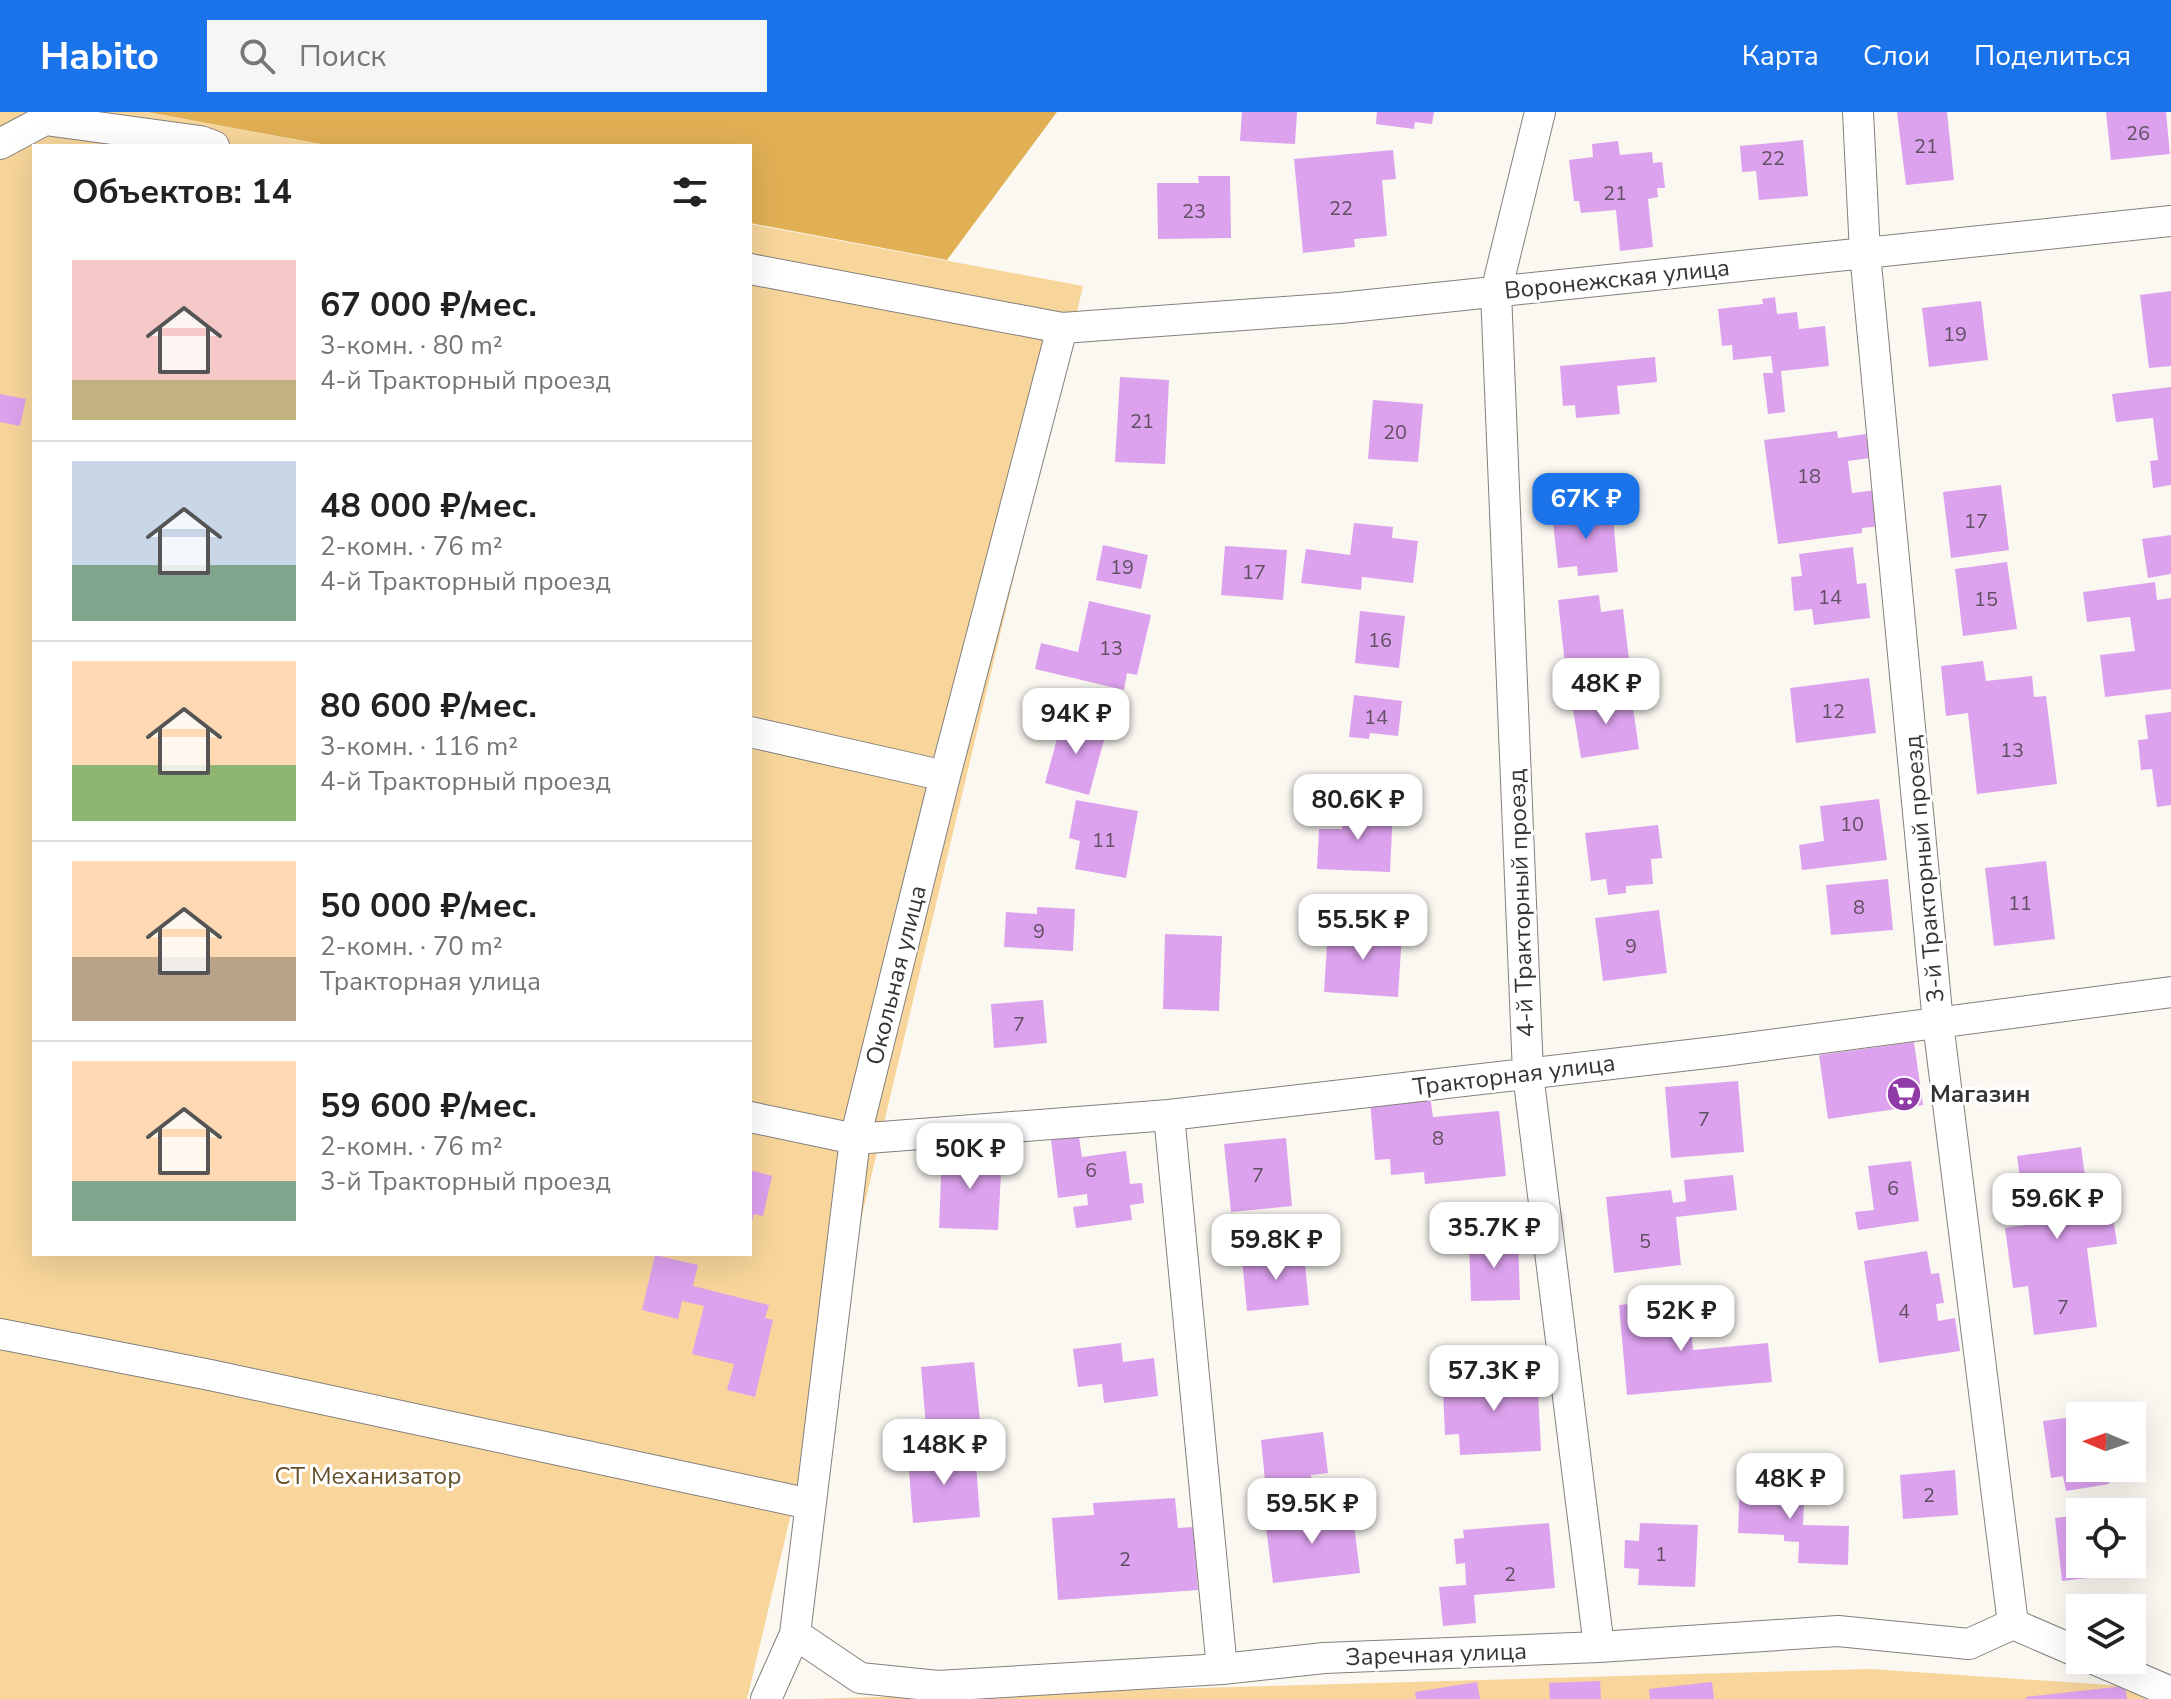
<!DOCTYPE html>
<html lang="ru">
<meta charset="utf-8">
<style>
body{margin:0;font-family:"Nunito Sans",sans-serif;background:#f6f6f6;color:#222;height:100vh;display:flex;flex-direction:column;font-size:30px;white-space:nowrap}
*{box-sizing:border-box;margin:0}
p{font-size:26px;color:#767676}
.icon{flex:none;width:44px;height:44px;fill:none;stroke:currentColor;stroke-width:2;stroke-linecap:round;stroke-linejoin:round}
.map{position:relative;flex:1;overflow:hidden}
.details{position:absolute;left:32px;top:32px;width:720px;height:1112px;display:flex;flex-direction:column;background:#fff;border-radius:0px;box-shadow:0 8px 32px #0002}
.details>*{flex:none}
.needle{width:52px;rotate:272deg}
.tools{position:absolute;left:2066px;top:1290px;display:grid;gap:16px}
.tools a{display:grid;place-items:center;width:80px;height:80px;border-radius:0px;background:#fff;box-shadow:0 8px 32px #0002;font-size:40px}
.price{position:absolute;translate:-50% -68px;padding:0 18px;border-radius:16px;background:#fff;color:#222;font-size:26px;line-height:52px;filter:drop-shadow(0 2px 4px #0008)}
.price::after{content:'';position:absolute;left:50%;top:48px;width:24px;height:18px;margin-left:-12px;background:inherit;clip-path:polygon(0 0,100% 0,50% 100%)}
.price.selected{background:#1a73e8;color:#fff}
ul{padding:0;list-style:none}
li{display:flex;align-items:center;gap:24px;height:200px;padding:0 40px}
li+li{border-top:2px solid #e0e0e0}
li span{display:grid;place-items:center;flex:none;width:224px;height:160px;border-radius:0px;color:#555}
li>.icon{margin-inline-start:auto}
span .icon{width:96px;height:96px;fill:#fffc;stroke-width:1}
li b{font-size:34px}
h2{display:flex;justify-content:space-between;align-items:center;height:96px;padding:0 40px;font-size:34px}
header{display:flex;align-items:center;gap:48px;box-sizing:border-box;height:112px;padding:0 40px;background:#1a73e8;color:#fff}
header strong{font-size:38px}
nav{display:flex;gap:44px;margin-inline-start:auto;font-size:28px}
.search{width:560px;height:72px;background:#f6f6f6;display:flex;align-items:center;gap:20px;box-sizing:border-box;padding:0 28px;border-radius:0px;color:#767676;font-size:30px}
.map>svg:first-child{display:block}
.green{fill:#f7d59b}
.forest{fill:#e1b054}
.building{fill:#dda2ee}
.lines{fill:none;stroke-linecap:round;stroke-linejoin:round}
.street-casing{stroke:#83807c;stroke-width:32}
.street{stroke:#fff;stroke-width:30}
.labels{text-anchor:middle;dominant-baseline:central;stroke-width:6;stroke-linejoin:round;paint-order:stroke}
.number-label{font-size:20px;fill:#605062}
.street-label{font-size:24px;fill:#363533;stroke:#fff}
.poi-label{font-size:24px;font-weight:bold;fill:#363533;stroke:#fff;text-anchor:start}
.park-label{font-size:24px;fill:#634e28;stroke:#fff}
</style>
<header>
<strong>Habito</strong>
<div class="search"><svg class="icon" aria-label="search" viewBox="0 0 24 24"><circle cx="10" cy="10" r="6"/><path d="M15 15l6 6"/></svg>Поиск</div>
<nav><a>Карта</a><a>Слои</a><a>Поделиться</a></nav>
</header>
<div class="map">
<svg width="2171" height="1587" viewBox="0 0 2171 1587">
<rect width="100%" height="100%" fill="#fbf8f2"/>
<!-- green -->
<path class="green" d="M0,0H146L329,34H34V1142H750V112L1083,174L747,1587H0Z
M1870,1557L2125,1574L2146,1587H807Z"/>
<!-- forest -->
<path class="forest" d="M147,0H1057L947,148L750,111V34H331Z"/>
<!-- building -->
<path class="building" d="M1242,0H1297L1295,32L1240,29Z
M1377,0H1434L1432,12L1415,10L1414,17L1376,12Z
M1897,0H1947L1954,68L1906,73Z
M2106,0H2166L2170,42L2111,48Z
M1803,28L1808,84L1759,88L1756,59L1742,60L1740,34Z
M1618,29L1620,43L1652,40L1653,51L1662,50L1665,76H1657L1658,85L1648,87L1653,135L1620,139L1616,98L1581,101L1579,89H1574L1569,48L1593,45L1592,32Z
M1393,38L1396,67L1382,68L1387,124L1354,127L1355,135L1303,141L1294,47Z
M1198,64H1230L1231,126L1158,127L1157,71H1199Z
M2171,179V254L2149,256L2140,183Z
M1775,185L1777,202L1797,200L1799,217L1825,214L1829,254L1781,259L1785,300L1768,302L1763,261H1773L1771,244L1733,248L1732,233L1722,234L1718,197L1763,192L1762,187Z
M1981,189L1988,248L1929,255L1922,196Z
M1655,245L1657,270L1617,274L1620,302L1576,306L1575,293L1563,294L1560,254Z
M1120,265L1169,268L1165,352L1115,350Z
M2171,275V373L2153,376L2150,349L2158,348L2153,306L2116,310L2112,282Z
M0,282L26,287L20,314L0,310Z
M1373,288L1423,292L1418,350L1368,347Z
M1837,319L1838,326L1866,322L1869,346L1848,349L1852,381L1877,378L1882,414L1862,416V421L1778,432L1764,328Z
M2001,373L2009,438L1951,446L1943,380Z
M1612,395L1618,460L1578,464L1577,454L1558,456L1552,401Z
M1354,411L1393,415L1392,426L1418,429L1413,471L1362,465L1361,478L1301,471L1306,437L1350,443Z
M2171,423V462L2148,466L2142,427Z
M1103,433L1148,443L1141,477L1096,468Z
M1225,434L1287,438L1283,488L1221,483Z
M1853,435L1857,472L1866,471L1870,506L1814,513L1812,497L1794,499L1791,465L1802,464L1799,442Z
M2007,450L2017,517L1963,524L1955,457Z
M2155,470L2157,488L2171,486V577L2105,585L2100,543L2135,539L2130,505L2087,510L2083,480Z
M1599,483L1601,500L1623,497L1631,564L1567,571L1558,488Z
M1089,489L1151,503L1137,563L1127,561L1124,578L1035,557L1041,531L1078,540Z
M1360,499L1405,504L1399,556L1355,551Z
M1983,549L1986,569L2032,564L2034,585L2046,584L2057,672L1977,682L1968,601L1946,604L1941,554Z
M1869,566L1876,621L1796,631L1790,576Z
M1631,582L1639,637L1581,646L1572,591Z
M1354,583L1402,589L1398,624L1370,621L1369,627L1349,625Z
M2171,600V693L2157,695L2152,657L2141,658L2138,628L2148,627L2145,603Z
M1063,605L1107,617L1089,683L1045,671Z
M1879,687L1887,748L1802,758L1799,733L1824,729L1820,694Z
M1076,688L1138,699L1126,766L1075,757L1080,729L1069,726Z
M1343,695L1393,697L1390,760L1317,757L1319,717H1342Z
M1658,713L1662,746L1651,747L1653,772L1626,774V781L1608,783L1606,767L1591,769L1585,721Z
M2046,749L2055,827L1994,834L1985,756Z
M1888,767L1893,818L1831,823L1826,773Z
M1037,795L1075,797L1073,839L1004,835L1006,800L1037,802Z
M1659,798L1667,861L1603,869L1595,806Z
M1328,816L1402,821L1398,885L1324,880Z
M1165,822L1222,824L1219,899L1163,897Z
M1043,888L1047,931L994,936L991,892Z
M1914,930L1923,993L1828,1007L1819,943Z
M1738,969L1744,1040L1671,1046L1665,975Z
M1430,983L1433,1005L1499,999L1506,1064L1425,1072L1424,1060L1391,1063L1390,1047L1375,1048L1370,989Z
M1079,1025L1082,1045L1126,1039L1130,1072L1142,1071L1144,1091L1130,1093L1132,1108L1076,1116L1073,1095L1088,1093L1087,1082L1058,1086L1051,1028Z
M1286,1026L1292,1094L1231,1100L1224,1032Z
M2081,1035L2091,1108L2113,1105L2117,1132L2087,1136L2097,1215L2034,1223L2028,1174L2013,1176L2005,1116L2026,1113L2017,1044Z
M942,1039L1002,1042L998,1118L939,1116Z
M1911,1049L1919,1109L1858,1118L1855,1100L1874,1098L1868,1054Z
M750,1058L772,1064L763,1104L754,1102L751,1113Z
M1733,1063L1737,1098L1676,1105L1681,1153L1614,1161L1606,1085L1671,1078L1673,1091L1686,1089L1684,1068Z
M1518,1127L1520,1188L1471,1189L1469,1128Z
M1927,1139L1931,1162L1939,1161L1944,1191L1936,1192L1938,1209L1955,1206L1960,1239L1879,1251L1864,1149Z
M1304,1141L1309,1193L1247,1199L1242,1147Z
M655,1143L698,1153L693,1174L769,1193L765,1206L773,1208L755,1285L727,1278L734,1252L692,1242L704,1194L682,1189L678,1207L642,1198Z
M1688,1186L1693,1238L1768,1231L1772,1270L1627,1283L1619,1193Z
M1121,1231L1123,1250L1154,1246L1158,1284L1104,1291L1102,1272L1078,1275L1073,1237Z
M974,1250L980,1309L926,1314L921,1255Z
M1537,1260L1541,1339L1460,1343L1459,1322L1445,1323L1443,1278L1456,1277L1455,1264Z
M2080,1304V1356H2107L2109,1372L2066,1379L2063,1364L2051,1366L2043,1309Z
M1323,1320L1328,1361L1311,1363L1312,1372L1280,1376L1279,1367L1265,1368L1261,1328Z
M975,1340L980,1405L913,1411L908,1345Z
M1955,1358L1958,1403L1903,1407L1900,1363Z
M1740,1368L1805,1370L1803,1413L1849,1414L1848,1453L1798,1451L1799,1430L1784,1429V1423L1738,1421Z
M1175,1386L1178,1416L1193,1415L1198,1478L1058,1488L1052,1406L1094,1403L1093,1391Z
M1352,1397L1360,1461L1273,1471L1265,1407Z
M2080,1403V1452H2121L2123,1462L2062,1469L2055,1406Z
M1549,1411L1555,1476L1474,1483L1476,1511L1443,1514L1439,1475L1466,1473L1465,1451L1456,1452L1454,1427L1464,1426L1463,1418Z
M1640,1411L1698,1413L1695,1475L1638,1473L1639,1457L1624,1456L1625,1428L1639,1429Z
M1600,1569L1601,1587H1550L1549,1571Z
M1477,1570L1480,1587H1416L1415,1580Z
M1712,1570L1714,1587H1650L1649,1577Z
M2125,1574L2127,1587H2026V1585Z"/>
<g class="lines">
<!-- street casing -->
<g class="street-casing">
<path id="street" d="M1540,0L1496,180L1528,962L1599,1535
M1858,0L1865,141L1938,911L2013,1512
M0,32L45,8L200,29L214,34
M750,157L1062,216L1340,196L2171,109
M750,620L945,664
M1169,1003L1222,1557
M750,1005L855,1027L1169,1003L1724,939L2171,880
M0,1222L210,1263L810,1392
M795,1522L860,1566L938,1574L1222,1557L1324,1546L1599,1535L1838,1519L1969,1532L2013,1512L2080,1541
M2096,1548L2171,1580
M766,1587L795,1522L855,1027L945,664L1062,216"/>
</g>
<!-- street -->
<use href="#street" class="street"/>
</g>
<!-- icons -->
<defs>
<g id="supermarket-disc" transform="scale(1.8)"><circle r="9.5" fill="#903aa8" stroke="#fff"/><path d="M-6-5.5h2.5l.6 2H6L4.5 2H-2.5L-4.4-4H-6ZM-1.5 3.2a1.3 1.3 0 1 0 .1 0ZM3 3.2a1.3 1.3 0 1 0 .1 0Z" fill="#fff"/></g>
</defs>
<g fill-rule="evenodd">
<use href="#supermarket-disc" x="1904" y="982"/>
</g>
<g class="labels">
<!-- number labels -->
<g class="number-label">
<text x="2138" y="21">26</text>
<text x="1926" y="34">21</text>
<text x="1773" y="46">22</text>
<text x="1615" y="81">21</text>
<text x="1341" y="96">22</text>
<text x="1194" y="99">23</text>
<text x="1955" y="222">19</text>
<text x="1142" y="309">21</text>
<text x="1395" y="320">20</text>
<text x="1809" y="364">18</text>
<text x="1976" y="409">17</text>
<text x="1122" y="455">19</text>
<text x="1254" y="460">17</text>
<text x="1830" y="485">14</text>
<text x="1986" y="487">15</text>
<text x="1380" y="528">16</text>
<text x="1111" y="536">13</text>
<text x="1833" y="599">12</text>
<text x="1376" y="605">14</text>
<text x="2012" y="638">13</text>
<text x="1852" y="712">10</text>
<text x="1104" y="728">11</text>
<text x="2020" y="791">11</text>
<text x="1859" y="795">8</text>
<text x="1039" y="819">9</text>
<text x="1631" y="834">9</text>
<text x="1019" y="912">7</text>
<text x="1704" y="1007">7</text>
<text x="1438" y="1026">8</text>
<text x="1091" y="1058">6</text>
<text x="1258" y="1063">7</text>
<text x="1893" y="1076">6</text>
<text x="1645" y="1129">5</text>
<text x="2063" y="1195">7</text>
<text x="1904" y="1199">4</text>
<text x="1929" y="1383">2</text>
<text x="1661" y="1442">1</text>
<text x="1125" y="1447">2</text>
<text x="1510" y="1462">2</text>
</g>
<!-- street labels -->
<g class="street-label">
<text transform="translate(1617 167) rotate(-6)">Воронежская улица</text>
<text transform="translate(1924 757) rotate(-95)">3-й Тракторный проезд</text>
<text transform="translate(1521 791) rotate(-92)">4-й Тракторный проезд</text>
<text transform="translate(896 863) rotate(-76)">Окольная улица</text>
<text transform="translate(1514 963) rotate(-7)">Тракторная улица</text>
<text transform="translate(1436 1542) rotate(-2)">Заречная улица</text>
</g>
<!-- poi labels -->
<g class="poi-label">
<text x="1930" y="982">Магазин</text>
</g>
<!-- park labels -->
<g class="park-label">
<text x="368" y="1364">СТ Механизатор</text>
</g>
</g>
</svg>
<div class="tools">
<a><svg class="needle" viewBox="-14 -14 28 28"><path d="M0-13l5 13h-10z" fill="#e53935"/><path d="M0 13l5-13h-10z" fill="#767676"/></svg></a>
<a><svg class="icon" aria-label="locate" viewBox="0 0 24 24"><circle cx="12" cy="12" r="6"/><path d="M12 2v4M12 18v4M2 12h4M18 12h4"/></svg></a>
<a><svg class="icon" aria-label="layers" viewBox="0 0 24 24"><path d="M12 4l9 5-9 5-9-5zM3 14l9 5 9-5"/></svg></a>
</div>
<b class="price selected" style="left:1586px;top:429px">67K ₽</b>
<b class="price" style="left:1606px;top:614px">48K ₽</b>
<b class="price" style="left:1076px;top:644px">94K ₽</b>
<b class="price" style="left:1358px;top:730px">80.6K ₽</b>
<b class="price" style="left:1363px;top:850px">55.5K ₽</b>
<b class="price" style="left:970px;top:1079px">50K ₽</b>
<b class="price" style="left:2057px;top:1129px">59.6K ₽</b>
<b class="price" style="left:1494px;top:1158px">35.7K ₽</b>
<b class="price" style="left:1276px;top:1170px">59.8K ₽</b>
<b class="price" style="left:1681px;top:1241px">52K ₽</b>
<b class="price" style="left:1494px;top:1301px">57.3K ₽</b>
<b class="price" style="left:944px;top:1375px">148K ₽</b>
<b class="price" style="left:1790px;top:1409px">48K ₽</b>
<b class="price" style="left:1312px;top:1434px">59.5K ₽</b>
<section class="details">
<h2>Объектов: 14<svg class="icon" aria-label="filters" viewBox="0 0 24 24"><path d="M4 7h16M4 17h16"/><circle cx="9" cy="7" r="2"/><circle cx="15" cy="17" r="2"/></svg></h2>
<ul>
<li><span style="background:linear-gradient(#f6c9c9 75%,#c2b280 0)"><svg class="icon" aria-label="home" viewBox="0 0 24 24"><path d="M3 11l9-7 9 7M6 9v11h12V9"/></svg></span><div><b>67 000 ₽/мес.</b><p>3-комн. · 80 m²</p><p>4-й Тракторный проезд</p></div></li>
<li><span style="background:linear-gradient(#c9d6e8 65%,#7fa58c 0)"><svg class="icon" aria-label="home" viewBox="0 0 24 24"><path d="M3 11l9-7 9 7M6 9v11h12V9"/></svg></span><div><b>48 000 ₽/мес.</b><p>2-комн. · 76 m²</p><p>4-й Тракторный проезд</p></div></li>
<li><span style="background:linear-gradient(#ffd9b3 65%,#8fb573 0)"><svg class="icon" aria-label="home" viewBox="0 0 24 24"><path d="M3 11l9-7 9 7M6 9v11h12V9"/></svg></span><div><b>80 600 ₽/мес.</b><p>3-комн. · 116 m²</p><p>4-й Тракторный проезд</p></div></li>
<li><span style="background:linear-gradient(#ffd9b3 60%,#b9a48a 0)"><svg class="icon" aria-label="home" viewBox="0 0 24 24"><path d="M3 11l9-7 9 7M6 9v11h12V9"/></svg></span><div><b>50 000 ₽/мес.</b><p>2-комн. · 70 m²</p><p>Тракторная улица</p></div></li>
<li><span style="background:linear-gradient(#ffd9b3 75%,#7fa58c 0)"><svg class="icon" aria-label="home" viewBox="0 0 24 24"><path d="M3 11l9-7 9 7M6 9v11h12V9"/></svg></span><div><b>59 600 ₽/мес.</b><p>2-комн. · 76 m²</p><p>3-й Тракторный проезд</p></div></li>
</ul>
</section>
</div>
